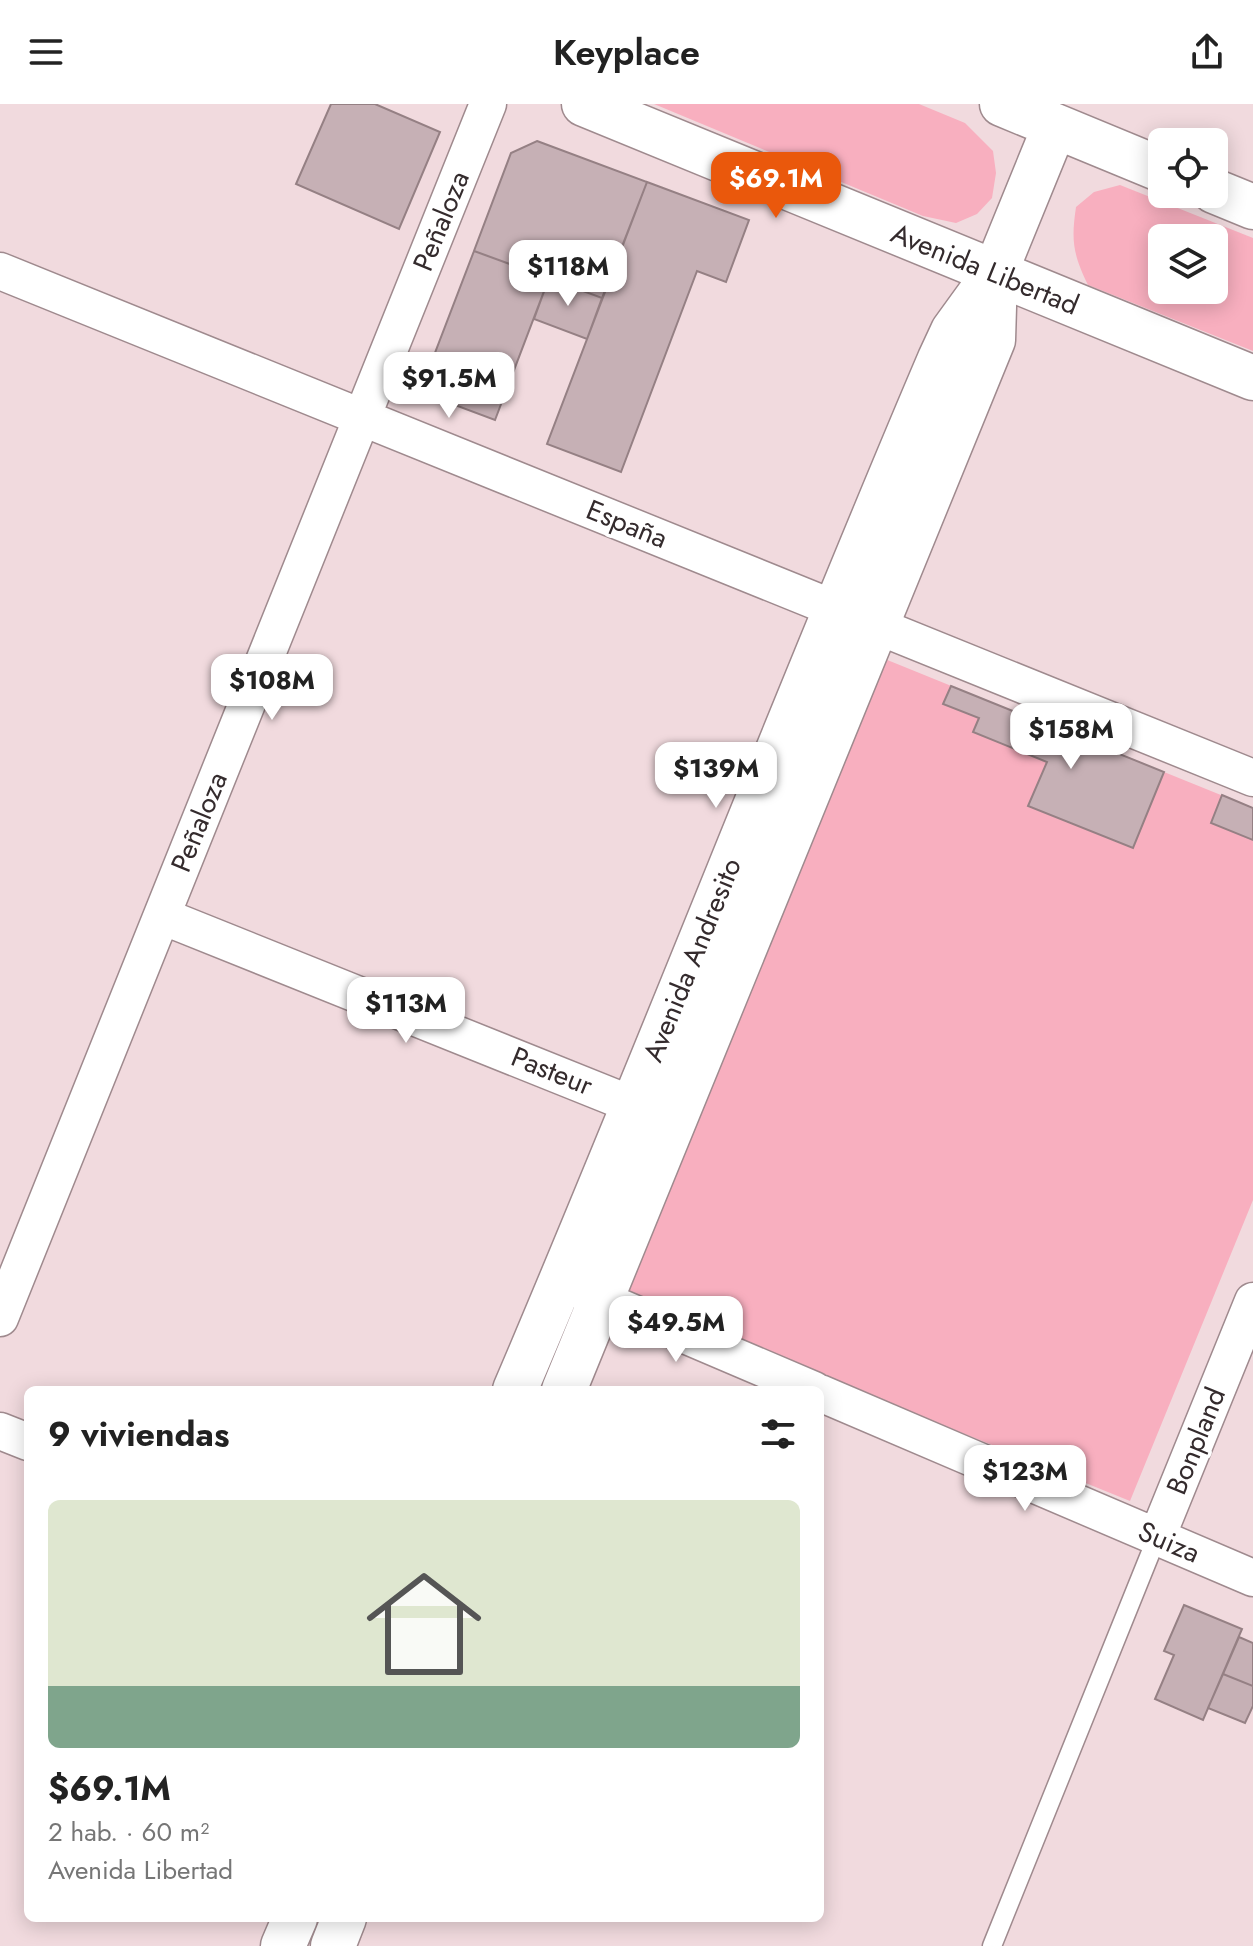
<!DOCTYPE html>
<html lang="es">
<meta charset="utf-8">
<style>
body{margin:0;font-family:Jost,sans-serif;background:#f2f2f2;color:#222;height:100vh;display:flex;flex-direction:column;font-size:30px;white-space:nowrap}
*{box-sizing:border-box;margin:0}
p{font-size:26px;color:#767676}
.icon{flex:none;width:44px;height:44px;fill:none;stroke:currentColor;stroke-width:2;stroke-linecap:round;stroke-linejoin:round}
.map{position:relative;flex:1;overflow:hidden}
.details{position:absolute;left:24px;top:1282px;width:800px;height:536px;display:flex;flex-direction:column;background:#fff;border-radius:12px;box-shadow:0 4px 20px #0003}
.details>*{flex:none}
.buttons{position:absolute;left:1148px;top:24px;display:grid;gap:16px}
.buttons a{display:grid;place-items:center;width:80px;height:80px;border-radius:12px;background:#fff;box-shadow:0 4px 20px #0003;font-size:40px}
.price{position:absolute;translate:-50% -68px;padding:0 18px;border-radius:16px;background:#fff;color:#222;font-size:26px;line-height:52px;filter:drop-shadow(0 2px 4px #0008)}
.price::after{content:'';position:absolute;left:50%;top:48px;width:24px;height:18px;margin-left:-12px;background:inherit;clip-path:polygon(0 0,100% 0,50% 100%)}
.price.current{background:#ea580c;color:#fff}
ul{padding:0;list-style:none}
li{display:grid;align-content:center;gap:16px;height:424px;padding:0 24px}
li+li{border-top:2px solid #e0e0e0}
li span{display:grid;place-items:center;height:248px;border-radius:12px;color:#555}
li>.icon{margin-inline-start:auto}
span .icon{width:144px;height:144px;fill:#fffc;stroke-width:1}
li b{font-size:34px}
h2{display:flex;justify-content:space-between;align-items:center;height:96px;padding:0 24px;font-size:34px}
header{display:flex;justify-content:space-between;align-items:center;height:104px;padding:0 24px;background:#fff;font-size:36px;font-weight:600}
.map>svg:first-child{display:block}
.green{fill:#f8afbf;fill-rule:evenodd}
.building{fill:#c6b0b5;stroke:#958084;stroke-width:2}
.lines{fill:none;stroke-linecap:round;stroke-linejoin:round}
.lane-casing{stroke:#9f8a8e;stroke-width:21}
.street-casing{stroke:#9f8a8e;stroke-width:39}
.secondary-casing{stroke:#9f8a8e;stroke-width:47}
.lane{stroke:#fff;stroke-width:18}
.street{stroke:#fff;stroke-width:36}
.secondary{stroke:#fff;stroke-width:44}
.labels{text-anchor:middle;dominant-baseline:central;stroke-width:7;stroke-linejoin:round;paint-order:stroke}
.street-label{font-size:28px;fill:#342b2d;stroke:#fff}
</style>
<header><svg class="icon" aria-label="menu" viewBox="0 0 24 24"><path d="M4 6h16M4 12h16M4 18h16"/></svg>Keyplace<svg class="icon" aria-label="share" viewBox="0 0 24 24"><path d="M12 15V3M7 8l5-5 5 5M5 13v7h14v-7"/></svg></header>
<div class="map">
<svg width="1253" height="1842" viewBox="0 0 1253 1842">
<rect width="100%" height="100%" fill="#f1dade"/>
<!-- green -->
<path class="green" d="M654,0H919L965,19L993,47L996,69L992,94L977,110L956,119L923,112Z
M1120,81L1253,134V247L1088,181C1073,150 1071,137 1076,103L1094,88ZM1214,134V186H1162V134Z
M875,551L1253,704V1096L1130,1397L615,1188Z"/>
<!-- building -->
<path class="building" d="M331,0H375L440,28L399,125L296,80Z
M537,37L647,78L602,194L474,147L511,49Z
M647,78L749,116L726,178L697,167L621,368L547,340Z
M474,147L549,174L495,316L420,288Z
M549,174L602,194L587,235L534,215Z
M951,582L1164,668L1133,744L1028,702L1047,658L973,628L979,614L943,600Z
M1222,691L1253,704V736L1211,719Z
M1184,1501L1242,1525L1203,1616L1155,1595L1174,1551L1164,1547Z
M1239,1533L1253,1539V1582L1223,1570Z
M1223,1570L1253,1582V1602L1245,1619L1208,1604Z"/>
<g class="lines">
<!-- lane casing -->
<g class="lane-casing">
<path id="lane" d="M992,1842L1157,1433"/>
</g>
<!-- street casing -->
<g class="street-casing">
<path id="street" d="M0,167L1253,674
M162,812L658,1011
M577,1185L814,1286
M0,1214L488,0
M820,1289L1253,1474
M0,1327L28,1338
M1157,1433L1253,1197"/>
</g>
<!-- secondary casing -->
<g class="secondary-casing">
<path id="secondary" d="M584,0L1253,274
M1002,0L1162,66
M1214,87L1253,103
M515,1286C661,944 794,597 940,255L953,227L995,169L1055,22
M564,1286L993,236L995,169
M283,1842L295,1814
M333,1842L344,1814"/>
</g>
<!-- lane -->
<use href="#lane" class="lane"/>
<!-- street -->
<use href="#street" class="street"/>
<!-- secondary -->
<use href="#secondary" class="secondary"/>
</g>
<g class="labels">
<!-- street labels -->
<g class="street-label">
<text transform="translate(441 117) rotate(-68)">Peñaloza</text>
<text transform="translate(985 165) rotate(22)">Avenida Libertad</text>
<text transform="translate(627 420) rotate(22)">España</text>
<text transform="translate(199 718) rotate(-68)">Peñaloza</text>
<text transform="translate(692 856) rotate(-68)">Avenida Andresito</text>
<text transform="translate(552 967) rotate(22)">Pasteur</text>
<text transform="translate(1196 1337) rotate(-68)">Bonpland</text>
<text transform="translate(1169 1438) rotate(23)">Suiza</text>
</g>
</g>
</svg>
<div class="buttons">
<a><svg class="icon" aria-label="locate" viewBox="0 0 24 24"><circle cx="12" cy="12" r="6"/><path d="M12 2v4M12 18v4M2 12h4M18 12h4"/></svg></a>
<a><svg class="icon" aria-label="layers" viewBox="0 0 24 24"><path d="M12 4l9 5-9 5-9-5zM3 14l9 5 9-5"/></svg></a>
</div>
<b class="price current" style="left:776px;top:116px">$69.1M</b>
<b class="price" style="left:568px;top:204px">$118M</b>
<b class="price" style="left:449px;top:316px">$91.5M</b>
<b class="price" style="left:272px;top:618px">$108M</b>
<b class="price" style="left:1071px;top:667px">$158M</b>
<b class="price" style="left:716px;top:706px">$139M</b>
<b class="price" style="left:406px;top:941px">$113M</b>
<b class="price" style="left:676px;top:1260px">$49.5M</b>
<b class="price" style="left:1025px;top:1409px">$123M</b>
<section class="details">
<h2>9 viviendas<svg class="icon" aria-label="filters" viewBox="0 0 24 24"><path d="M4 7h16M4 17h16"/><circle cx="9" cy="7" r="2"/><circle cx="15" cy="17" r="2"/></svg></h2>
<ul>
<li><span style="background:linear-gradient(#dfe7d0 75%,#7fa58c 0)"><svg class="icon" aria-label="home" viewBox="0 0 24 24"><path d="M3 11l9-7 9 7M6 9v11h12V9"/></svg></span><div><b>$69.1M</b><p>2 hab. · 60 m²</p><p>Avenida Libertad</p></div></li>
</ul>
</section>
</div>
